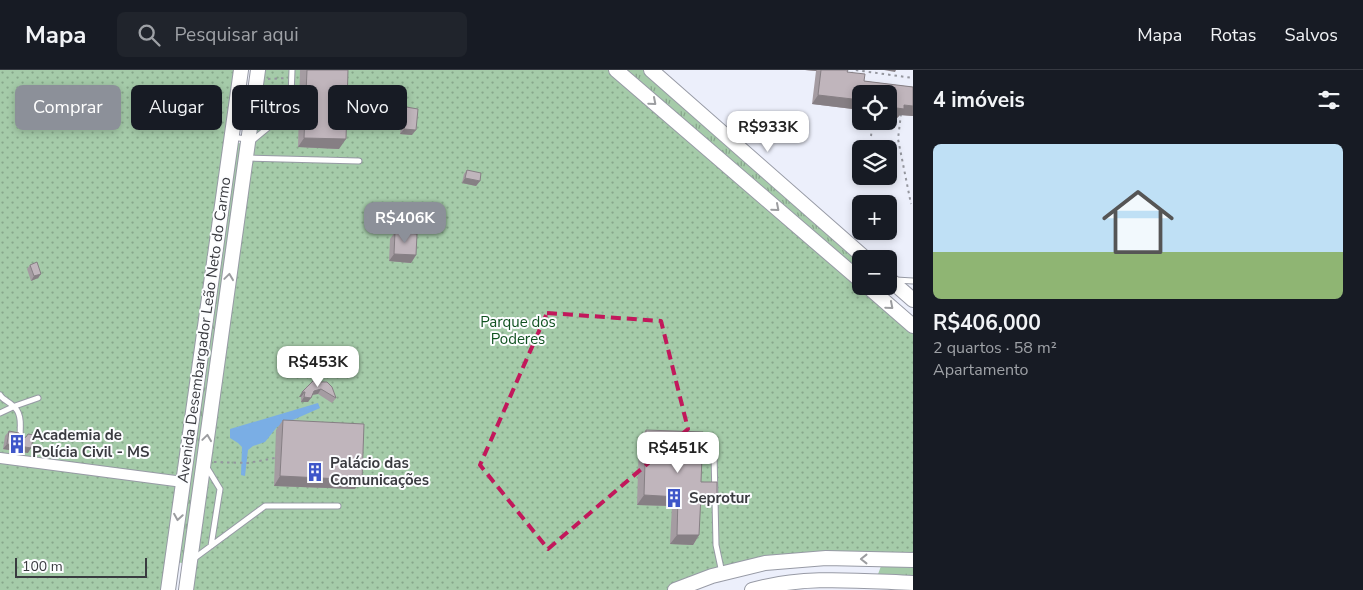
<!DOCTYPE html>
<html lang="pt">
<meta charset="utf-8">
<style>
body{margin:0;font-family:"Nunito Sans",sans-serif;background:#20242c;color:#f1f3f6;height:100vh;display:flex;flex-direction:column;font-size:19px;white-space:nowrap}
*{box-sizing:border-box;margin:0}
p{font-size:16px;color:#9ea1a6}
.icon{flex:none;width:28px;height:28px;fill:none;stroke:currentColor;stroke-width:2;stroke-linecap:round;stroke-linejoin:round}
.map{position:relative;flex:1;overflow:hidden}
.panel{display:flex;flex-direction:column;background:#171b24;width:450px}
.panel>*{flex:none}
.guide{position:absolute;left:15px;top:15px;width:475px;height:45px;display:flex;gap:10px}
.fabs{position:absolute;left:852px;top:15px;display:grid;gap:10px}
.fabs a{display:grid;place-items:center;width:45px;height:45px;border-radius:8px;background:#171b24;box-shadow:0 2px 8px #0003;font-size:25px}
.scale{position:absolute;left:15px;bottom:12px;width:132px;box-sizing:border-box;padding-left:5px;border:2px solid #3a3b40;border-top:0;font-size:14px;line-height:18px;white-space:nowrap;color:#3a3b40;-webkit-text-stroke:4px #fcfdff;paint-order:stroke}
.price{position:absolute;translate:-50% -42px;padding:0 11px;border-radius:10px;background:#fff;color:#222;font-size:16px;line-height:32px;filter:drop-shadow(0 1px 2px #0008)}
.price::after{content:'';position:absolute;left:50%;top:30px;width:15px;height:11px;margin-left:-8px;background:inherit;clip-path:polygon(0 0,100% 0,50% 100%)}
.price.active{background:#8c9099;color:#fff}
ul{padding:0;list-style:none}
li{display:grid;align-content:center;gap:10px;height:265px;padding:0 20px}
li span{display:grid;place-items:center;height:155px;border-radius:8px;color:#555}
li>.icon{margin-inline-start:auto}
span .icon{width:90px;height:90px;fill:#fffc;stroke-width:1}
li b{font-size:21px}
h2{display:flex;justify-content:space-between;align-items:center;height:60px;padding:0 20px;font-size:21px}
.tag{padding:0 18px;border-radius:8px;background:#171b24;box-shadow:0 2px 8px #0003;font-size:18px;line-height:45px}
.tag.active{background:#8c9099;color:#fff}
header{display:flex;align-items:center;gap:30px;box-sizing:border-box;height:70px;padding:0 25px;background:#171b24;border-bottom:1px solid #363941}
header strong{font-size:24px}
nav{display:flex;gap:28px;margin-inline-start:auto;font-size:18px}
.search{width:350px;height:45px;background:#20242c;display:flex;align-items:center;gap:12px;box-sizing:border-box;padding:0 18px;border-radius:8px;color:#9ea1a6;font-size:19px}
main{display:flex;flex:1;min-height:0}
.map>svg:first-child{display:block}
.grass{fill:url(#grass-tufts)}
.park{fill:url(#park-dots)}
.water{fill:#7aaee5}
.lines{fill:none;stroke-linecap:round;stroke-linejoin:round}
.lane-casing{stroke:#979aa5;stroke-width:7}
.street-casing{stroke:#979aa5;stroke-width:12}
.secondary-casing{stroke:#979aa5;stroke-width:16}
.path{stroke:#94969e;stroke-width:2;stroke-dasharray:2.5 4;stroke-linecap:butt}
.lane{stroke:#fff;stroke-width:5}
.street{stroke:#fff;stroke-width:10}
.secondary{stroke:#fff;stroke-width:14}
.wall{fill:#a59ca2}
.shaded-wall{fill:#867f84}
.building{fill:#c0b5bc;stroke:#867f84}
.oneway{stroke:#9c9da0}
.marked{fill:none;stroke:#c2185b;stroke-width:4;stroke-dasharray:10 6;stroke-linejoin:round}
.labels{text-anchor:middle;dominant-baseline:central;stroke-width:4;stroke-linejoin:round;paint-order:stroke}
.park-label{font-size:15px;fill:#115221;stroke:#fcfdff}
.street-label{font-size:15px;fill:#3a3b40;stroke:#fcfdff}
.poi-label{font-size:15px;font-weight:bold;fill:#3a3b40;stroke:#fcfdff;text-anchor:start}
</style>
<header>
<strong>Mapa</strong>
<div class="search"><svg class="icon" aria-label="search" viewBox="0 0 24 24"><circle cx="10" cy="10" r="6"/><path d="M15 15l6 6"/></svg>Pesquisar aqui</div>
<nav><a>Mapa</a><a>Rotas</a><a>Salvos</a></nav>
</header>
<main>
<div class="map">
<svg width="913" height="520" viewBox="0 0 913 520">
<defs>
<pattern id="grass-tufts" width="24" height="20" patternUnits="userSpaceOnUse" patternTransform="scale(1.25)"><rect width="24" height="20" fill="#a5cba9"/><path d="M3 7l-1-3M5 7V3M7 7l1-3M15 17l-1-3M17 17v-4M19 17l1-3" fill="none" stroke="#87a68b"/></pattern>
<pattern id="park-dots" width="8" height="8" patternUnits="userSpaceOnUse" patternTransform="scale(1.25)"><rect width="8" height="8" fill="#a5cba9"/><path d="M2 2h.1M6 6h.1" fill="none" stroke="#87a68b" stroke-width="1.8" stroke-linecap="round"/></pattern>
</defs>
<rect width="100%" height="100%" fill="#eceffb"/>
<!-- grass -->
<path class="grass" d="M624,0H647L861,190V206Z
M239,73L244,75L187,493H181L177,491L234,74Z
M881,496H913V508L877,507Z"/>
<!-- park -->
<path class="park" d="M0,0H241L168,520H0Z
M258,0H616L913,256V490L765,493L675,520H186Z"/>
<!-- water -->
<path class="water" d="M318,333L320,338L277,357L265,372L253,376L248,380L245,406L241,405L242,377L238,373L230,368V359Z"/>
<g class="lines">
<!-- lane casing -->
<g class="lane-casing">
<path id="lane" d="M232,67L253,70L287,42L291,26L292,0
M246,88L359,91
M896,210L913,211
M0,325C3,330 8,331 12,335C23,343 20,356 20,368
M0,343L15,336L38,328
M714,384L716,475L722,503
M206,396L220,419L211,476
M192,490L265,436H338"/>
</g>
<!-- street casing -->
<g class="street-casing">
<path id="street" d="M0,388L183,412"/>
</g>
<!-- secondary casing -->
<g class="secondary-casing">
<path id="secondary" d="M616,0L861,211
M651,0L866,189
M889,209L913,230
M867,216L913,256
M168,520L241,0
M186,520L258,0
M675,520L712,506L765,493L826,488L913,490
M752,520C804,505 860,511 913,513"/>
</g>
<!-- path -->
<path class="path" d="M851,4L855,0L913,8
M268,9L286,8
M901,44L898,69L911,134
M871,66L873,51
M214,392L248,393L275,388"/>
<!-- lane -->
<use href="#lane" class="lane"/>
<!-- street -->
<use href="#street" class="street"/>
<!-- secondary -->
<use href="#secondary" class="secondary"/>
</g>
<!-- wall -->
<path class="wall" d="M300,0H348L339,79L298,77Z
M805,0H848L847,2L864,11L913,17V46L900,45L897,48L889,24H861V40L812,34L816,1Z
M406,37L412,65L400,64L403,42Z
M467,100L480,111L476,116L462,113L464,104Z
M395,162L416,185L411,193L389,191L390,169Z
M30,195L41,204L38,208L31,211L27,199Z
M316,312L336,328L332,333L318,324L312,325L308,332H301V327H299Z
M283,350L355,419L274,416L276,360Z
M646,360L701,412L710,435H700L699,465L693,475L670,474L672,436L637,435L639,369Z
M9,361L20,366L28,383L3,379L5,366Z"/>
<!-- shaded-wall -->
<path class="shaded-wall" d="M805,0H817L816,1Z
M884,0H896L895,2Z
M818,25L861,30V40L812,34Z
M904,35L913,36V46L900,45L897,48L889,47V37Z
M404,59L416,60L412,65L400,64Z
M304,68L346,69L339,79L298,77Z
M465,108L480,111L476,116L462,113Z
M394,184L416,185L411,193L389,191Z
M41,204L38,208L31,211L34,206Z
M321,319L318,324L310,325L314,321Z
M302,322H305L301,327H299Z
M304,327L311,328L308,332H301Z
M7,374L31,378L28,383L3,379Z
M280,406L362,410L355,419L274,416Z
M644,425L678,427L672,436L637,435Z
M701,425L717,426L710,435L694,434Z
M677,465H699L693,475L670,474Z"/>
<!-- building -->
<path class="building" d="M307,0H348L346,69L304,68Z
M821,0H848L847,2L865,4L864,11L913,17V36L904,35V39L889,37V24H861V30L818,25Z
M406,37L418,39L416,60L404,59Z
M467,100L481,103L480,111L465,108Z
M395,162L417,164L416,185L394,184Z
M37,192L41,204L34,206L30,195Z
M319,305L316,312H327L332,317L336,328L321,319L314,321L311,328L304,327L305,322H302Z
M283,350L364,354L362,410L280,406Z
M646,360L703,362L701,412H717V426L701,425L699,465H677L678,427L644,425Z
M9,361L19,363L20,366L23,368L26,367L28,364L34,365L31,378L7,374Z"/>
<!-- one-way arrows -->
<defs><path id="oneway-chevron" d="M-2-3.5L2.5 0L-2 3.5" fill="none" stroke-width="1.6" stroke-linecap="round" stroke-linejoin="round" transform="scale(1.25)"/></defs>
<g class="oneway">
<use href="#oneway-chevron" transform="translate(653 32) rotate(41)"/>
<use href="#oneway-chevron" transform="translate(776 138) rotate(41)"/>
<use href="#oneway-chevron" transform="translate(229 207) rotate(-82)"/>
<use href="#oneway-chevron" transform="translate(890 236) rotate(41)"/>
<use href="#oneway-chevron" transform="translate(207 368) rotate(-82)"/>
<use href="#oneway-chevron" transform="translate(178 447) rotate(99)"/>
<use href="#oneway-chevron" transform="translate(864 489) rotate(-180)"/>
</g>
<!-- marked area -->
<path class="marked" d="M547,243L661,251L688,359L548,479L480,395Z"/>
<!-- icons -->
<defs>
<g id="building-bare" transform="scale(1.5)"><path d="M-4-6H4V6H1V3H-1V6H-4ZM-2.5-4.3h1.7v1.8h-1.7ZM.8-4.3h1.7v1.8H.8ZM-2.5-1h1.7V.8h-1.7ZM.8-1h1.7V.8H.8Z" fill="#3e56c9" stroke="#fcfdff" stroke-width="2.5" paint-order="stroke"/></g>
</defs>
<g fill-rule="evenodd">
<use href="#building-bare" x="17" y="374"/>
<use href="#building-bare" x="315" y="402"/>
<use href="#building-bare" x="674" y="428"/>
</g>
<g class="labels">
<!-- park labels -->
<g class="park-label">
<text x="518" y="252">Parque dos<tspan x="518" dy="17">Poderes</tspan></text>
</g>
<!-- street labels -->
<g class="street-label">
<text transform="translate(204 260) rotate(-82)">Avenida Desembargador Leão Neto do Carmo</text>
</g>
<!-- poi labels -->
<g class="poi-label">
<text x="32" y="365">Academia de<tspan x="32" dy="17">Polícia Civil - MS</tspan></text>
<text x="330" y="393">Palácio das<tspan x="330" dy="17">Comunicações</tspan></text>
<text x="689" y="428">Seprotur</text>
</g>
</g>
</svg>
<div class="fabs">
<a><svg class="icon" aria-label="locate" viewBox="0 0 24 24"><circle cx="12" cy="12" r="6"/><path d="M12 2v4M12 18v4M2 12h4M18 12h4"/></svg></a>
<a><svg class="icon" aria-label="layers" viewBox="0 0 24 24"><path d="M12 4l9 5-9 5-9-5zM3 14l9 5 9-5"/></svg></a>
<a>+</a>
<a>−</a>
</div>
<div class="scale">100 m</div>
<b class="price" style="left:768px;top:83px">R$933K</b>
<b class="price active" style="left:405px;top:174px">R$406K</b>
<b class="price" style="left:318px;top:318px">R$453K</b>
<b class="price" style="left:678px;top:404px">R$451K</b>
<div class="guide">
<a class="tag active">Comprar</a>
<a class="tag">Alugar</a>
<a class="tag">Filtros</a>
<a class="tag">Novo</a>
</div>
</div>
<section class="panel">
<h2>4 imóveis<svg class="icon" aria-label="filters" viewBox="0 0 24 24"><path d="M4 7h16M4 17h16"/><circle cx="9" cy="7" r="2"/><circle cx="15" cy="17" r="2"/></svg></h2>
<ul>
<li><span style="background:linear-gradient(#bfe0f5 70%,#8fb573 0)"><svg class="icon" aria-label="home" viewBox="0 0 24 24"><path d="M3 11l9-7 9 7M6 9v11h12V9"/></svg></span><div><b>R$406,000</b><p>2 quartos · 58 m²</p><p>Apartamento</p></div></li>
</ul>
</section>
</main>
